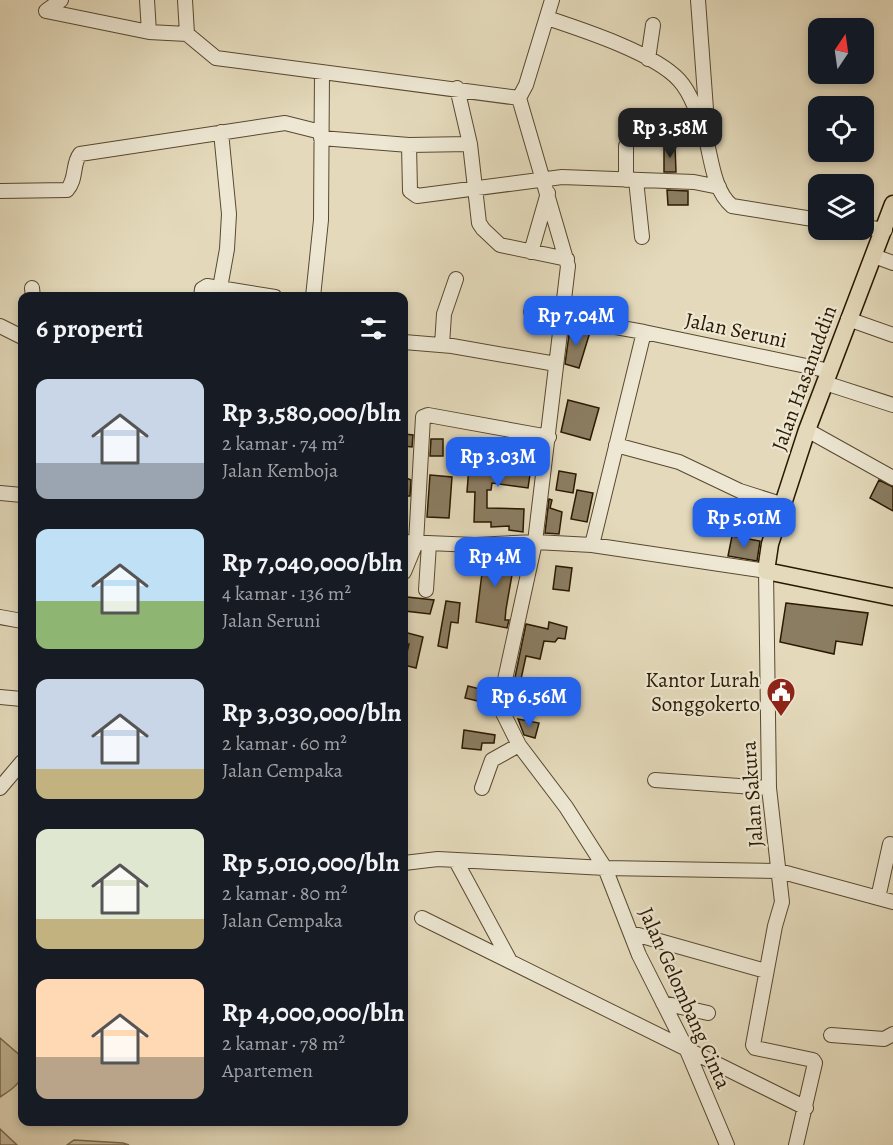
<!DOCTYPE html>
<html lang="id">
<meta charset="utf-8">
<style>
body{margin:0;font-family:Alegreya,serif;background:#242831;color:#f1f3f6;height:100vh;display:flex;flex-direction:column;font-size:22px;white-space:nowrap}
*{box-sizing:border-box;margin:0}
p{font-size:20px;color:#9ea1a6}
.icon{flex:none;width:33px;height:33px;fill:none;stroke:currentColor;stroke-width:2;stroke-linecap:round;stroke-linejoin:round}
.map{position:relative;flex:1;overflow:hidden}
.side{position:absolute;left:18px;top:292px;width:390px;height:834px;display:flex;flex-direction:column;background:#171b24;border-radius:12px;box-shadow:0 3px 9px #0003}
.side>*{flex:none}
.needle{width:39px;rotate:13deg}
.fabs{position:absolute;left:808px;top:18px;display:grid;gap:12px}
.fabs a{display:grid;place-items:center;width:66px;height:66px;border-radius:12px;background:#171b24;box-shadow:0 3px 9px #0003;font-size:30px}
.price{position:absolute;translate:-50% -51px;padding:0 14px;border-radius:12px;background:#2563eb;color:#fff;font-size:20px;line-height:39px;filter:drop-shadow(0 2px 3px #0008)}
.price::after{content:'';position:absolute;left:50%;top:36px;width:18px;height:14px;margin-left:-9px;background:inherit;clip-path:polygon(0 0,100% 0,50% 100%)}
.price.current{background:#222;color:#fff}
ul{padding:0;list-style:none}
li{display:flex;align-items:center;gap:18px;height:150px;padding:0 18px}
li span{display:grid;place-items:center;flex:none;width:168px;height:120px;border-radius:12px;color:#555}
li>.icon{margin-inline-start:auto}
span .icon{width:72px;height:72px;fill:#fffc;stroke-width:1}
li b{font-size:26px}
h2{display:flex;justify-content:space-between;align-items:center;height:72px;padding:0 18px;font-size:26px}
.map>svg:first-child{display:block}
.green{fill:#c4b99b;stroke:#77694e;stroke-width:1.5}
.building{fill:#8b7d62;stroke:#2a1901;stroke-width:1.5}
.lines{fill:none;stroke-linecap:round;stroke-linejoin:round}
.minor-casing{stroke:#584930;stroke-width:16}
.major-casing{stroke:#2a1901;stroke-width:19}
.minor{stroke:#ede7d3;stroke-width:14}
.major{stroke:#e4dabb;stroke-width:16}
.labels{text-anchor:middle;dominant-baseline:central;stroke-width:4.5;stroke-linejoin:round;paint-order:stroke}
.street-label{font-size:21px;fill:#2a1901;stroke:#ede7d3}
.poi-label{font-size:21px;fill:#2a1901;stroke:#ede7d3;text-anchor:end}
</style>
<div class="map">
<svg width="893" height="1145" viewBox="0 0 893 1145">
<rect width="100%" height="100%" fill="#e4dabb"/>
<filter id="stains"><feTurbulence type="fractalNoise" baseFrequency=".00333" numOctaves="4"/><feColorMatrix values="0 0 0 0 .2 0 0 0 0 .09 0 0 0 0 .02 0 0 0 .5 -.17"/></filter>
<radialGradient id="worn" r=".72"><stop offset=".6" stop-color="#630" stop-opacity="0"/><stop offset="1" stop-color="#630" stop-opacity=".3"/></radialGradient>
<!-- green -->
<path class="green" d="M0,1038L22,1057C22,1082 21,1084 0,1097Z
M0,1129L17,1145H0Z
M74,1140L123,1143L129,1145H67Z"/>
<!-- building -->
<path class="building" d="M664,146H675L676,172H664Z
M667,190L688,191V205H668Z
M570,328L590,332L579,368L565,364Z
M568,400L599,408L590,440L561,432Z
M404,434L413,435L412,447L404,446Z
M431,439H443V456H430Z
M475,453L532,461L528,488L492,483L491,490H487V508L524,509L523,532L509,530V526L491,527V522H474L475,492H467L469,466H473Z
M559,471L576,474L573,493L556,490Z
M430,475L452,477L449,518L427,517Z
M404,477L411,480L410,496H404Z
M879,480L893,487V511L870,498Z
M577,490L593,493L587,522L571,519Z
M549,499L552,500L550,508L562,512L559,534L545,533Z
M741,501L764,508L758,528L735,521Z
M732,536L760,541L757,561L728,556Z
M516,552L506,609L505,620H509L507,628L476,622L483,565L476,564L478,554Z
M556,566L572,568L569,591L553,589Z
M407,597L434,600L430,614L405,611Z
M446,601L460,603L458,623L451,622L447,648L438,646Z
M786,603L868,613L862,645L836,641L834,654L780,642Z
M549,622L567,627L565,639L558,638L555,642L544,641L540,659L526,656L518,693L512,692L526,624L548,629Z
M404,632L423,637L416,668L404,665L409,644L404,643Z
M468,686L480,689L478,701L465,698Z
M518,719L539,723L535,738L524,735Z
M464,730L495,735L494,743H482L481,750L462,748Z"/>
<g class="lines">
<!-- minor casing -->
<g class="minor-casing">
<path id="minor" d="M147,0L149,32
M185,0L187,34
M698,0L706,109L699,123
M46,11L149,32L187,34L216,58L519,98
M46,11L61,0
M547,18C583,30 654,53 679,80C693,95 701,124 707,143C712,164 715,192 732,206L819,220
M648,59L653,25
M457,88L470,144
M519,98L568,266L535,542L501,698L502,711L519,745L566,807L605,868L639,955L686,1048L727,1145
M519,98L526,85L552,0
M321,138L409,145
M626,180V146
M636,180L642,237
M0,191L67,190C77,179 72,164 80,154L285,123L321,132
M864,227L885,230
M531,252L548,193
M874,256L893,263
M567,259L500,245L483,229L479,223L470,144L409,145L410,191L417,196L562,177L694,182L719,187
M32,288L33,297
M220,288L227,249L229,214L221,132
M201,297L202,289L207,286L275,297
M313,297L321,220L322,72
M531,312L644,332L830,371
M848,319L893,335
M0,326L22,337
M404,342L452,346L556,364
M442,345L444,314L456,279
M825,383L893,405
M807,430L893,478
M616,445L679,462L740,491L784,505
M0,493L22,495
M404,542L475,545L535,542L592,545L766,571L769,788L782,902L775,926L753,1045L755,1048L813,1060L815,1063L796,1145
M592,545L644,332
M404,572L416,543L423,417L428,415L549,437
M426,590L429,544
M0,617L22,621
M0,697L22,699
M655,780L769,788
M0,788L22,762
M482,788L492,760L519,745
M456,861L510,961
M404,863L438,859L605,868L779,871L893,902
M878,898L890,844
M422,918L806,1108
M631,933L766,971
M663,1003L708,1013
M831,1035L884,1039L893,1034"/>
</g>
<!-- major casing -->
<g class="major-casing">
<path id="major" d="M893,204L807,430L770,544L766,571L893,597"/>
</g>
<!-- minor -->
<use href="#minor" class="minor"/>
<!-- major -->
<use href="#major" class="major"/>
</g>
<!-- icons -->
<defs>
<g id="civic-pin" transform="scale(1.5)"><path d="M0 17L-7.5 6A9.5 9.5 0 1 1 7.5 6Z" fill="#8f2418" stroke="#ede7d3"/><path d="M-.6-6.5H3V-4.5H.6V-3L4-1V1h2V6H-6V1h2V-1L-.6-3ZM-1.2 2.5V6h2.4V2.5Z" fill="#fff"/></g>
</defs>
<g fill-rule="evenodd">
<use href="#civic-pin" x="781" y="692"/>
</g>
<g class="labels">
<!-- street labels -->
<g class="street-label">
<text transform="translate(736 330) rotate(12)">Jalan Seruni</text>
<text transform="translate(804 378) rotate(-70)">Jalan Hasanuddin</text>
<text transform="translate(752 794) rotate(-94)">Jalan Sakura</text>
<text transform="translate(685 998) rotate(66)">Jalan Gelombang Cinta</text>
</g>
<!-- poi labels -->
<g class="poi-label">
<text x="760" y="680">Kantor Lurah<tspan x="760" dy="24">Songgokerto</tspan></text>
</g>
</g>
<rect width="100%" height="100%" filter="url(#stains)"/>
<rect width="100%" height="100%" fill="url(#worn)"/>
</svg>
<div class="fabs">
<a><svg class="needle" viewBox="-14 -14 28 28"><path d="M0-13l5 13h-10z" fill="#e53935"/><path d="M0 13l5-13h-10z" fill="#9ea1a6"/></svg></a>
<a><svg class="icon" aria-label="locate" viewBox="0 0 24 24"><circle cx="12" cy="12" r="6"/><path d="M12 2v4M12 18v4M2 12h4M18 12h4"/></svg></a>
<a><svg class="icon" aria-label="layers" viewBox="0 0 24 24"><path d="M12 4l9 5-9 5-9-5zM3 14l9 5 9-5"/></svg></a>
</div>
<b class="price current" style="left:670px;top:159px">Rp 3.58M</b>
<b class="price" style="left:576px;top:347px">Rp 7.04M</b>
<b class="price" style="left:498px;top:488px">Rp 3.03M</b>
<b class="price" style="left:744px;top:549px">Rp 5.01M</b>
<b class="price" style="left:495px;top:588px">Rp 4M</b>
<b class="price" style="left:529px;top:728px">Rp 6.56M</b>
<section class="side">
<h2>6 properti<svg class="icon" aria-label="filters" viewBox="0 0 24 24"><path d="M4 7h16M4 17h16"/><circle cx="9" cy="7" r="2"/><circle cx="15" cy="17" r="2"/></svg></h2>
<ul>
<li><span style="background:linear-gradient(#c9d6e8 70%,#9aa5b1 0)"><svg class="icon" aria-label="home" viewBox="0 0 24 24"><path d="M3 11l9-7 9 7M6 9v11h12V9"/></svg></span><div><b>Rp 3,580,000/bln</b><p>2 kamar · 74 m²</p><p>Jalan Kemboja</p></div></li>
<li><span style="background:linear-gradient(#bfe0f5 60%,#8fb573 0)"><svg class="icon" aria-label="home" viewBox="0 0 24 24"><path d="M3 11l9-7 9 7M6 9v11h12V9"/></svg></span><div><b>Rp 7,040,000/bln</b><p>4 kamar · 136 m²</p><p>Jalan Seruni</p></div></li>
<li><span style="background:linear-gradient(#c9d6e8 75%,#c2b280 0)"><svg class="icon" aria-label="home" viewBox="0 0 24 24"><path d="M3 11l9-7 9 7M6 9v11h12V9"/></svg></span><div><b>Rp 3,030,000/bln</b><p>2 kamar · 60 m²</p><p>Jalan Cempaka</p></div></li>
<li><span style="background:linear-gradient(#dfe7d0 75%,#c2b280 0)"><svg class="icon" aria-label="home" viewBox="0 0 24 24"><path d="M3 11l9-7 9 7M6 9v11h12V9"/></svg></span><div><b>Rp 5,010,000/bln</b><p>2 kamar · 80 m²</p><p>Jalan Cempaka</p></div></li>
<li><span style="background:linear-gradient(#ffd9b3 65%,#b9a48a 0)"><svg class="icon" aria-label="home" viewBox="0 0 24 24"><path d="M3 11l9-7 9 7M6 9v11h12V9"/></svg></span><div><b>Rp 4,000,000/bln</b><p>2 kamar · 78 m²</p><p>Apartemen</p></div></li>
</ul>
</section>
</div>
